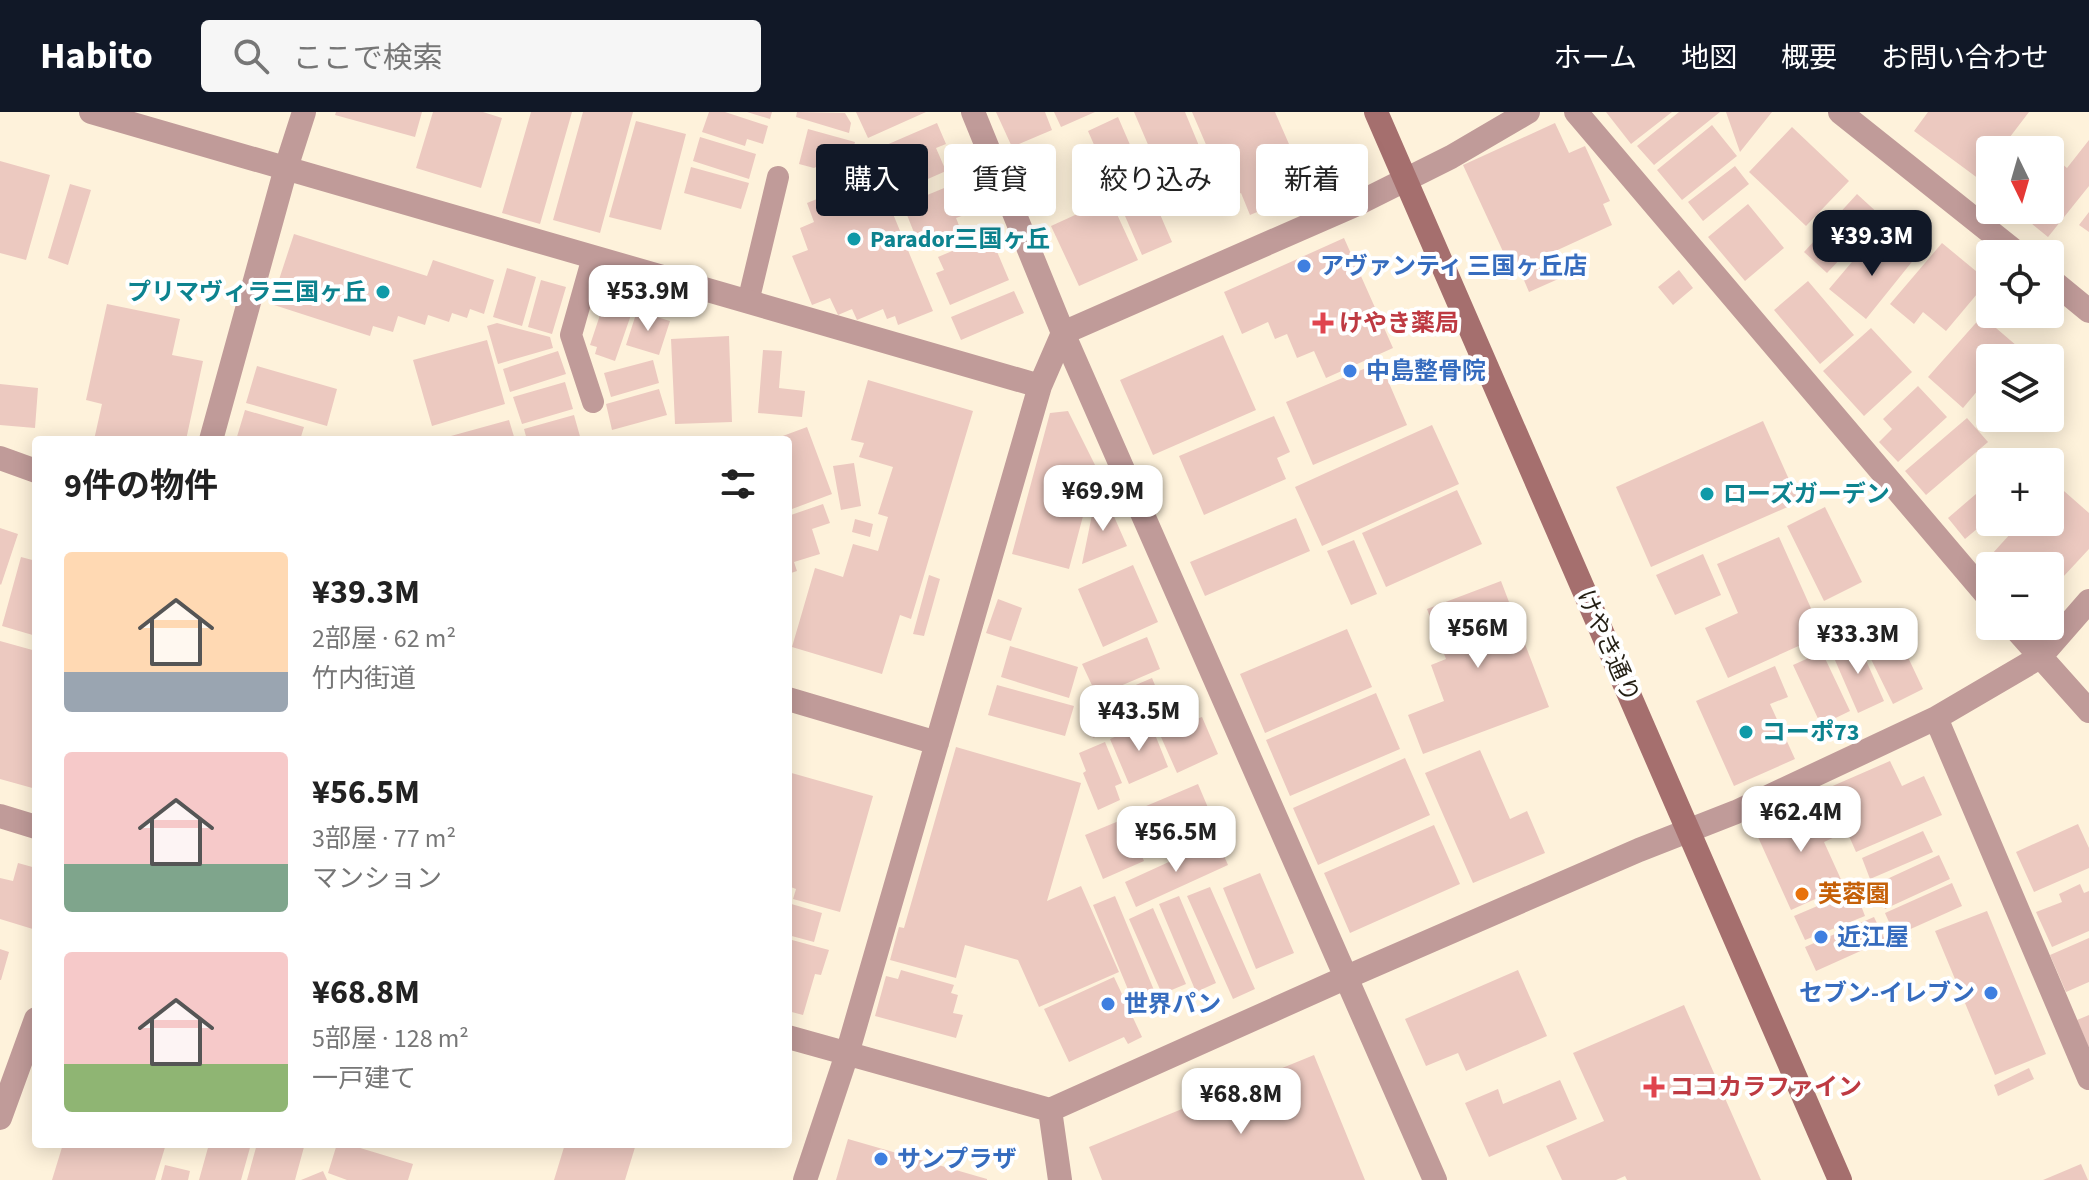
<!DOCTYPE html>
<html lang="ja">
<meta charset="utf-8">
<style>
body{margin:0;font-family:"Source Sans 3","Noto Sans JP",sans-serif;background:#f6f6f6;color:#222;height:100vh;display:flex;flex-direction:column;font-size:30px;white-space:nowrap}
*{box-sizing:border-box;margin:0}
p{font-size:26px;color:#767676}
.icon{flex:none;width:44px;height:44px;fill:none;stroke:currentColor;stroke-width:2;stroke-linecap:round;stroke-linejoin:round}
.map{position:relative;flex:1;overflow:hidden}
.side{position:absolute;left:32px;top:324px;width:760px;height:712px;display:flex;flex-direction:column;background:#fff;border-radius:8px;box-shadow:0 4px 20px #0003}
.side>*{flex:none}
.guide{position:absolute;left:816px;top:32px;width:760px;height:72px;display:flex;gap:16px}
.needle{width:52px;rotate:175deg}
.fabs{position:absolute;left:1976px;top:24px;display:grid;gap:16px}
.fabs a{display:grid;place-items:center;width:88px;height:88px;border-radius:8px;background:#fff;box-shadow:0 4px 20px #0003;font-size:40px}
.price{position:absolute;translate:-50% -68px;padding:0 18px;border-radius:16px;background:#fff;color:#222;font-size:26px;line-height:52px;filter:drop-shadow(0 2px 4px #0008)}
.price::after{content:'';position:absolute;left:50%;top:48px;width:24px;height:18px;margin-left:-12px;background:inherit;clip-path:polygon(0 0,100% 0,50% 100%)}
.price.current{background:#111827;color:#fff}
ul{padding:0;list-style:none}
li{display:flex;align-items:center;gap:24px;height:200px;padding:0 32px}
li span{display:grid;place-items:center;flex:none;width:224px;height:160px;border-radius:8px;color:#555}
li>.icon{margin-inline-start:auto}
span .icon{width:96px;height:96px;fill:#fffc;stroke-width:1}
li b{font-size:34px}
h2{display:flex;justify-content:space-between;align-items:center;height:96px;padding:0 32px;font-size:34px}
.pill{padding:0 28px;border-radius:8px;background:#fff;box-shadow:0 4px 20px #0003;font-size:28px;line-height:72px}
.pill.current{background:#111827;color:#fff}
header{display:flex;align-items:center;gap:48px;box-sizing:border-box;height:112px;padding:0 40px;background:#111827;color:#fff}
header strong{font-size:38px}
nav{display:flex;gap:44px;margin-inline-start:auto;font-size:28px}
.search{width:560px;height:72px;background:#f6f6f6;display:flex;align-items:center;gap:20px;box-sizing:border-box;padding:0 28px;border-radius:8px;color:#767676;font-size:30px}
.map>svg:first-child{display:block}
.building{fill:#ecc9c0}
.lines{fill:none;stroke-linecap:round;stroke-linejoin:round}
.lane{stroke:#c09b99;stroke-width:22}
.street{stroke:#c09b99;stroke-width:24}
.secondary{stroke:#a56f6e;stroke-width:24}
.culture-dot{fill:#0f9aa8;stroke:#fff;stroke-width:3}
.shop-dot{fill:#3f7fe0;stroke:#fff;stroke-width:3}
.health-dot{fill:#e0444e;stroke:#fff;stroke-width:3}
.food-dot{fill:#e8710a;stroke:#fff;stroke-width:3}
.labels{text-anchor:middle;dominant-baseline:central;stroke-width:8;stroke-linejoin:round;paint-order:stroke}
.culture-label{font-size:24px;font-weight:bold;fill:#0d838f;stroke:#fff;text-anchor:start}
.shop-label{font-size:24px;font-weight:bold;fill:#366cbe;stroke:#fff;text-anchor:start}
.health-label{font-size:24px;font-weight:bold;fill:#be3a42;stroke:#fff;text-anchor:start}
.street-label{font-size:24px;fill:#231e13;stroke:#fff}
.food-label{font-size:24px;font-weight:bold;fill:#c56008;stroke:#fff;text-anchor:start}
</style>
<header>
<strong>Habito</strong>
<div class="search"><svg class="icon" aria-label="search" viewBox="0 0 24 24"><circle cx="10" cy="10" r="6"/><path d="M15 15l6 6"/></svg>ここで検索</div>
<nav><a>ホーム</a><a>地図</a><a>概要</a><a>お問い合わせ</a></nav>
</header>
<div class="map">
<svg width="2089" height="1068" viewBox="0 0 2089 1068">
<rect width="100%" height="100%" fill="#fef2db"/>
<!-- building -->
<path class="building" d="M336,0H422L415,25L335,3Z
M433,0H483L502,6L481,76L416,56Z
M531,0H572L540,112L502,101Z
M583,0H633L600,121L553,108Z
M709,0H725L768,14L763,32L747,27L745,34L702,20Z
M747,0H772L770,7Z
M797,0L845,1L851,11L849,21L796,5Z
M856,0H926L868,26Z
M996,0H1045L1052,18L1012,35Z
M1054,0H1095L1061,15Z
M1134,0H1185L1219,82L1177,100Z
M1192,0H1275L1309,78L1250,103L1241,81L1229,86Z
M1606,0H1672L1631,32Z
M1679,0H1720L1654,53L1637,34Z
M1726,0H1772L1740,40Z
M1928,0H2029L2000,38H1990V52L1979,67L1914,19Z
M1118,5L1172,130L1142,143L1088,19Z
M636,9L686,22L661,118L609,105Z
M937,11L946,32L936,36L946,59L896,81L877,37Z
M1555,11L1569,41L1585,34L1610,89L1603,92L1612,113L1512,159L1463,53Z
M1712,13L1737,44L1682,88L1657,58Z
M1792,15L1849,69L1806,114L1749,60Z
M808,17L855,30L853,37L814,56L799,52Z
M700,25L756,42L749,67L693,49Z
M2089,28V74L2048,125L2015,98H2050V42L2067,56Z
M0,49L50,63L26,148L0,141Z
M1735,54L1749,72L1703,109L1688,90Z
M691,55L749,71L741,97L684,81Z
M877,63L933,199L898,213L895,204L887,207L883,197L857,208L852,197L838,203L830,186L812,193L792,144L808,138L800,116L814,110L807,91Z
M966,67L978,98L956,106L962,121L921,138L903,93Z
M70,72L91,78L68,153L48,146Z
M1857,82L1881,104L1827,161L1804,140Z
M1110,87L1138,148L1079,174L1051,114Z
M1748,92L1784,136L1745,169L1708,125Z
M2089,100V120L2079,113Z
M294,122L427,164L433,148L494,168L484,202L470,197L467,206L452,201L449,210L428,203L425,213L398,204L393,220L373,214L370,224L271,192Z
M990,123L1009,168L950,193L936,161L944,158L938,145Z
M1890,125L1915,146L1866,207L1829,177L1857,144L1868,152Z
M1344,126L1393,236L1326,266L1314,239L1297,246L1287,222L1275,227L1268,210L1242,222L1224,180Z
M1942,131L1988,169L1946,219L1923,200L1914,212L1890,192Z
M1566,141L1574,160L1529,180L1521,161Z
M507,156L536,165L522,214L493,205Z
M1679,158L1693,176L1673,193L1658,175Z
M541,168L566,175L552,222L528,215Z
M1808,169L1854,223L1820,252L1774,198Z
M1014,179L1024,201L961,228L951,205Z
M604,191L632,200L615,249L595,242L597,235L590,233Z
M107,192L180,207L172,243L203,249L186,328H94L102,292L86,288Z
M637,199L670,209L659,243L626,233Z
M1982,204L2017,234L2006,246H1990V264L1963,296L1928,265Z
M497,211L550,225L553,236L498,252L487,214Z
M1871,216L1912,260L1864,304L1823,259Z
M1223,223L1256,298L1153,343L1120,268Z
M729,224L732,310L675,312L671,227Z
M487,228L505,292L432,314L413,248Z
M763,238L782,239L779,276L805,279L802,305L758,301Z
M558,239L566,262L510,280L503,257Z
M653,248L659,271L611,285L604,261Z
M1380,250L1407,313L1313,353L1286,290Z
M257,254L337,277L327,314L246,291Z
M868,268L973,299L911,507L900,503L882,562L792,535L815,456L843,465L853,432L878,439L888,405L878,402L893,355L859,345L864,331L851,328Z
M565,270L573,297L522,312L513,285Z
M0,272L38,276L35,316L0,313Z
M1918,274L1947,305L1898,350L1879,330L1892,317L1883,307Z
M659,277L667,303L612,318L606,292Z
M245,298L304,315L300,328H236Z
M1068,299L1096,355L1069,457L1012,442L1050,301Z
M574,303L581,328H527L524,317Z
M1274,304L1290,340L1277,346L1286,367L1204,403L1179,344Z
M1967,306L1988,330L1926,383L1905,359Z
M509,308L515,328H440V327Z
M1763,309L1799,390L1651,455L1616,375Z
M1432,313L1459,372L1322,434L1295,375Z
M807,315L832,382L792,397L788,386V328H772Z
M2027,339L2036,350H2014Z
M854,351L861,394L841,398L833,354Z
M1990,370V406L1965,427L1948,406Z
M2056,372L2089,401V437L2050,479V454H2005L1992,442L2021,410H2050V379Z
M1457,378L1482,432L1386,475L1362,421Z
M1105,384L1127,434L1082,452L1095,388Z
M823,392L830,411L812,417L820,442L794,450L797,459L788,462V404Z
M1825,395L1862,470L1824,489L1787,414Z
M1296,406L1310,439L1205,484L1190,450Z
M855,407L873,412L870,425L852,420Z
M0,416L18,422L1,473L0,472Z
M1779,425L1823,523L1728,566L1705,516L1738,501L1717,452Z
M1354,428L1377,482L1351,493L1327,439Z
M1703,442L1721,483L1675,503L1656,463Z
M21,445L36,449V524L2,514Z
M1133,453L1158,510L1103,535L1078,477Z
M929,463L940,467L924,524L913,522Z
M1501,469L1549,595L1423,642L1408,603L1444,589L1431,553L1446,547L1427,497Z
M998,487L1022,496L1011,529L986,521Z
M1347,517L1372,575L1265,621L1240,562Z
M1147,525L1160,557L1097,584L1082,552Z
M1857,528L1884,589L1858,601L1831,539Z
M1886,528L1894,545L1905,539L1923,577L1893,592L1866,537Z
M0,529L36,539V677L0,667Z
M1010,534L1078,555L1069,586L1001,565Z
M1822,540L1850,599L1821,613L1793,553Z
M1775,554L1788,585L1770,592L1795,647L1734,674L1696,589Z
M1152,566L1164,595L1093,626L1080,597Z
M997,573L1074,594L1065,624L988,603Z
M1376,581L1400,637L1290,684L1266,628Z
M1181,595L1188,610L1202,605L1218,642L1177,661L1153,607Z
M1150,610L1168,655L1129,672L1110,627Z
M1105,630L1122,671L1115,674L1120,688L1098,698L1083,661L1086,659L1079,641Z
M956,635L1081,671L1047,789L1081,774L1119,860L1039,895L1018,848L965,833L956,866L890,848L899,815L904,816Z
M1480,638L1510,707L1527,699L1545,741L1473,771L1425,661Z
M1405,646L1430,703L1318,753L1293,696Z
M1890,649L1902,674L1924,664L1942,703L1856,740L1828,676Z
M788,660L873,684L840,800L793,787L796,777L788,774Z
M1198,672L1217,717L1151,745L1132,700Z
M1822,691L1837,724L1824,730L1844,774L1791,798L1753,714L1796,694L1800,701Z
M1126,706L1144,749L1103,767L1085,723Z
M2078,712L2089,736V756L2034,780L2016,740Z
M1434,713L1460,772L1350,821L1324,761Z
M1923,719L1933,740L1870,767L1862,746Z
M1217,728L1228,753L1136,795L1125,770Z
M1939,743L1950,767L1885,797L1874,773Z
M18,751L36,756V818L0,807V766L13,769Z
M1260,761L1294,841L1256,857L1223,776Z
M1952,771L1962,794L1895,824L1885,801Z
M2080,772L2084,781L2089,779V819L2052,835L2036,800L2062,790L2059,782Z
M1210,775L1255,877L1233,887L1187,784Z
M1855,778L1865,804L1805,828L1794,804Z
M1115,784L1156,883L1134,892L1093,793Z
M1179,784L1216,871L1196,880L1159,792Z
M788,791L822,801L814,830L788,823Z
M1153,796L1186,872L1162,882L1129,807Z
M1987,799L2046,942L1995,963L1935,819Z
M1874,805L1885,828L1816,859L1805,835Z
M2089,826V870L2066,880L2050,843Z
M792,828L829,838L821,863L815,862L803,903L788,899V840Z
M0,837L9,840L1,868H0Z
M901,858L954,873L951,881L958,883L953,901L963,903L956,926L875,904L886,864L898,867Z
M1518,858L1547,924L1466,959L1458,941L1426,954L1405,907Z
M1114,865L1142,925L1128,932L1124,925L1069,950L1044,897Z
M1684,893L1761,1068H1627L1625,1064L1616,1068H1562L1546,1034L1604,1009L1573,941Z
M2089,903V936L2077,908Z
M1314,943L1365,1068H1102L1089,1035Z
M2029,956L2034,967L1998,984L1994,973Z
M1560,968L1577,1007L1489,1045L1465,991L1498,977L1503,992Z
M848,1027L987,1067V1068H836Z
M63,1032H166L155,1068H52Z
M209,1032H251L241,1068H199Z
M257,1032H295L304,1035L295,1068H247Z
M337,1032H347L413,1052L408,1068H347L328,1061Z
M565,1032H636L625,1068H554Z
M2081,1052L2088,1068H2043Z
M165,1053L190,1059L188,1068H161Z
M323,1059L327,1068H301Z"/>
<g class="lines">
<!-- lane -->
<path class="lane" d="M748,190L778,65
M593,290L571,223L593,145"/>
<!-- street -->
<path class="street" d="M91,0L1040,274L847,942L805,1068
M973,0L1063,221L1435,1068
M1576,0L1990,487
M1840,0L2018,142
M2050,167L2089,199
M1040,274L1063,221L1355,93L1451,45L1528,0
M211,328L286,56L304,0
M0,346L36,359
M2013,514L2089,599
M788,587L937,631
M1936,606L2089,966
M0,704L36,715
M788,925L1050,998L1347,865L1639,738L1736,700L1936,606L2040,545L2089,489
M1050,998L1060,1068
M0,1006L36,907"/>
<!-- secondary -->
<path class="secondary" d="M1376,0L1840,1068"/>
</g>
<!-- markers -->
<g class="culture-dot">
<circle cx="854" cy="127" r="8"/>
<circle cx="383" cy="180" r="8"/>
<circle cx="1707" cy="382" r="8"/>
<circle cx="1746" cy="620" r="8"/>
</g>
<g class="shop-dot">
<circle cx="1304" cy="154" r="8"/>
<circle cx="1350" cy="259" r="8"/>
<circle cx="1821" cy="825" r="8"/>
<circle cx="1991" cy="881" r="8"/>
<circle cx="1108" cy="892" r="8"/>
<circle cx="881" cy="1047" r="8"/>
</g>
<g class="health-dot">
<path d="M1319 199h8v8h8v8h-8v8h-8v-8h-8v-8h8z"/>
<path d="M1650 963h8v8h8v8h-8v8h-8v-8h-8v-8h8z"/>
</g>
<circle class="food-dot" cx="1802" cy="782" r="8"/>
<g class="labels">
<!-- culture labels -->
<g class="culture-label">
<text x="870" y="127">Parador三国ヶ丘</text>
<text x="367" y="180" text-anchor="end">プリマヴィラ三国ヶ丘</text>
<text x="1723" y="382">ローズガーデン</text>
<text x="1762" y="620">コーポ73</text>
</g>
<!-- shop labels -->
<g class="shop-label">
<text x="1320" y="154">アヴァンティ 三国ヶ丘店</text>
<text x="1366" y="259">中島整骨院</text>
<text x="1837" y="825">近江屋</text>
<text x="1975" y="881" text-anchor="end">セブン-イレブン</text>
<text x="1124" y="892">世界パン</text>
<text x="897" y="1047">サンプラザ</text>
</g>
<!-- health labels -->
<g class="health-label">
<text x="1339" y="211">けやき薬局</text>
<text x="1670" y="975">ココカラファイン</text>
</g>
<!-- street labels -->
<g class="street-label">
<text transform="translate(1608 534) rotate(66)">けやき通り</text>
</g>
<!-- food labels -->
<g class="food-label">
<text x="1818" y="782">芙蓉園</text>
</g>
</g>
</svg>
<div class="fabs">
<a><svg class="needle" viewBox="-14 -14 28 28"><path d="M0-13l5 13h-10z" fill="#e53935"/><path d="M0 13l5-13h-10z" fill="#767676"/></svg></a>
<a><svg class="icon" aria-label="locate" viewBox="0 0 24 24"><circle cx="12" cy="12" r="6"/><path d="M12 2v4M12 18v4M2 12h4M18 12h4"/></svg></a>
<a><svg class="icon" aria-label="layers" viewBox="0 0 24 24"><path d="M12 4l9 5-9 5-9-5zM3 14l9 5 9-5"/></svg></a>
<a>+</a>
<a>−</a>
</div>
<b class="price current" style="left:1872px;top:166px">¥39.3M</b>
<b class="price" style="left:648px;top:221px">¥53.9M</b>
<b class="price" style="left:1103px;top:421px">¥69.9M</b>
<b class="price" style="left:1478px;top:558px">¥56M</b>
<b class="price" style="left:1858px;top:564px">¥33.3M</b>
<b class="price" style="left:1139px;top:641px">¥43.5M</b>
<b class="price" style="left:1801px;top:742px">¥62.4M</b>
<b class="price" style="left:1176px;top:762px">¥56.5M</b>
<b class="price" style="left:1241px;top:1024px">¥68.8M</b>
<div class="guide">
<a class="pill current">購入</a>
<a class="pill">賃貸</a>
<a class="pill">絞り込み</a>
<a class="pill">新着</a>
</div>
<section class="side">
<h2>9件の物件<svg class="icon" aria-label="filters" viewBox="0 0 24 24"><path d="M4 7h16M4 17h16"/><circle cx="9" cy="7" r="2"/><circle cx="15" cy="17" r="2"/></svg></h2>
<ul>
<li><span style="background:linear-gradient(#ffd9b3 75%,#9aa5b1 0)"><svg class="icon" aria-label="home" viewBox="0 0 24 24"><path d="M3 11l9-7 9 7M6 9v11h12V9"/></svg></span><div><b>¥39.3M</b><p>2部屋 · 62 m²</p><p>竹内街道</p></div></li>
<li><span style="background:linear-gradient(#f6c9c9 70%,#7fa58c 0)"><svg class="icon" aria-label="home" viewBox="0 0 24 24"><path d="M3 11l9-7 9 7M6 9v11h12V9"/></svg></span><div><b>¥56.5M</b><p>3部屋 · 77 m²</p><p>マンション</p></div></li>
<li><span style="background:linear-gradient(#f6c9c9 70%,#8fb573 0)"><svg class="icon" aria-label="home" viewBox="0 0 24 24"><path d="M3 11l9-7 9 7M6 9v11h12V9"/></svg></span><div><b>¥68.8M</b><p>5部屋 · 128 m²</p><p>一戸建て</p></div></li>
</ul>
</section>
</div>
